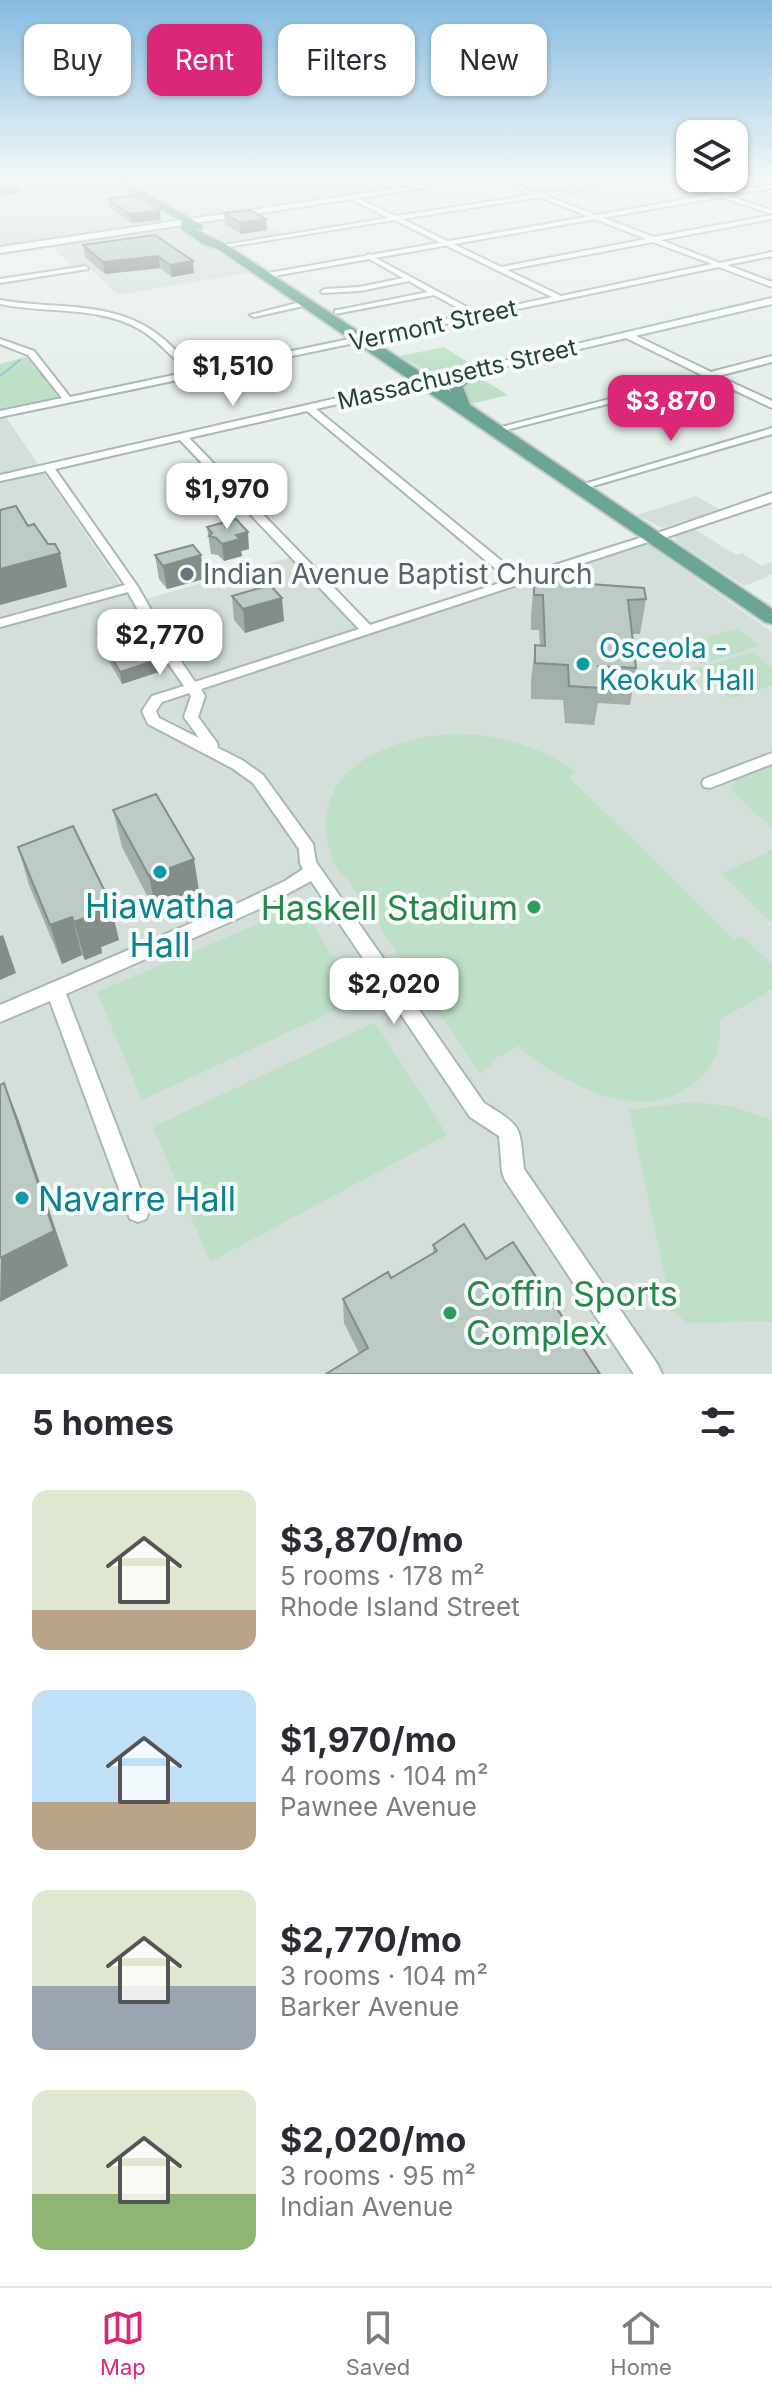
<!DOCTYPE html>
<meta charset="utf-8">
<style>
body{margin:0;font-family:Inter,sans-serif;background:#f7f7f7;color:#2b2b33;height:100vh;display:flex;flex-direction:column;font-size:30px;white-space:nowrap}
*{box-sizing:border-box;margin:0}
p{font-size:26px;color:#7c7c81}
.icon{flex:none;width:44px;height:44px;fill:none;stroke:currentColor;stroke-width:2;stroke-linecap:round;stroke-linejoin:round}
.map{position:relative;height:1374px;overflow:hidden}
.panel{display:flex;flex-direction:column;background:#fff;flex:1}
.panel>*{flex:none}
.hud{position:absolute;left:24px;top:24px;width:724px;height:72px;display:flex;gap:16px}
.controls{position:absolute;left:676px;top:120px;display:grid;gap:16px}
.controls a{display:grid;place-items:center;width:72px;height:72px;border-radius:16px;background:#fff;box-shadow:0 2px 6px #0004;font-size:40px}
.price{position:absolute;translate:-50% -68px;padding:0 18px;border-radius:16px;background:#fff;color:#222;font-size:26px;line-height:52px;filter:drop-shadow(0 2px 4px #0008)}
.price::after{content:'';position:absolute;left:50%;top:48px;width:24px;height:18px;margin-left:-12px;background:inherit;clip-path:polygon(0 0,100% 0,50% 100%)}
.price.current{background:#db2777;color:#fff}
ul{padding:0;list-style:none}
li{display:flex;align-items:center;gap:24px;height:200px;padding:0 32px}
li span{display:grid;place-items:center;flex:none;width:224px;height:160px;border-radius:16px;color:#555}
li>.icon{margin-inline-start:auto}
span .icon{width:96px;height:96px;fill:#fffc;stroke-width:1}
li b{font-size:34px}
h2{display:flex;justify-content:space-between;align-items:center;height:96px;padding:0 32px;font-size:34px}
.tag{padding:0 28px;border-radius:16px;background:#fff;box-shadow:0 2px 6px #0004;font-size:28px;line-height:72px}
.tag.current{background:#db2777;color:#fff}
.dock{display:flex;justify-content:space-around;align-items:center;height:112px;border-top:2px solid #e1e1e2;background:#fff;font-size:22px;color:#7c7c81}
.dock a{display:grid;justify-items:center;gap:4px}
.dock .current{color:#db2777}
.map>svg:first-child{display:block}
.built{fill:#d4dfda}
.green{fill:#bfe0c8}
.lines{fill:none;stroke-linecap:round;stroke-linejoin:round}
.stream{stroke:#8ec9d4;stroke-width:2}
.minor-casing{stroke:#a8b8b2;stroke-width:4}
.tertiary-casing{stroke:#a8b8b2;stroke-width:4}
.secondary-casing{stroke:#a4bbb3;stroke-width:4}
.primary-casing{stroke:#c2cac8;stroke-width:4}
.minor{fill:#fff;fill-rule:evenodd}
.tertiary{fill:#fff;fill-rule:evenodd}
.secondary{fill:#fff;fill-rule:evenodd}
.primary{fill:#6aa596;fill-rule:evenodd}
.wall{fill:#a1aea9}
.shaded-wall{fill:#838d89}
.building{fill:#bbcac4;stroke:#838d89;stroke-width:2}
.worship-dot{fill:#6b7280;stroke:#f7fbf9;stroke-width:3}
.culture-dot{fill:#0f9aa8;stroke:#f7fbf9;stroke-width:3}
.leisure-dot{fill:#2e9e5b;stroke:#f7fbf9;stroke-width:3}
.labels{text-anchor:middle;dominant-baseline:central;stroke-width:8;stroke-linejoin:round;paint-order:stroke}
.far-street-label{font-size:24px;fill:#24423a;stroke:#f7fbf9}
.worship-label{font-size:28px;fill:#5b616d;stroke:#f7fbf9;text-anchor:start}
.culture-label{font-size:28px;fill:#0d838f;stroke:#f7fbf9;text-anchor:start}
.near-culture-label{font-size:34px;fill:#0d838f;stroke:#f7fbf9}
.near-leisure-label{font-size:34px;fill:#27864d;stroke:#f7fbf9;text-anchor:end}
</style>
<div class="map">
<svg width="772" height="1374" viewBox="0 0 772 1374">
<rect width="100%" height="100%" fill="#e6efeb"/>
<!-- built -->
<path class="built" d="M0,181H110L173,221L0,249Z
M126,181H396L410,187L193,219Z
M251,215L286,235L227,243L198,224Z
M179,227L249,273L118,295L88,267L72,266L48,244Z
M6,417L133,603L291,557L365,636L647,544L772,632V1374H0V418Z
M696,496L720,510L662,528L637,515Z
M693,528L736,555L742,553L762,566L772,562V575L744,586L677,542L675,536Z"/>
<!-- green -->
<path class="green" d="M230,181H327L334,185L322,195L261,204L224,185Z
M444,347L472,365L429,373L400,356Z
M28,356L59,398L0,412V364Z
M474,374L508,395L471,404L466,400L462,383Z
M738,628L760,646L704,663L682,645Z
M752,652L772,668V686L730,699L696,669Z
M461,734C501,735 546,748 576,773L569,777L734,939L742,936L772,964V990L719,1020C722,1044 716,1066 697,1081C653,1119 597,1098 554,1072C541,1065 528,1057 519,1046L490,1061L493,1066L480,1073L347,879C336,874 330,855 328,843C310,765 402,733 461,734Z
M772,764V828L730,789L736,779Z
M772,850V923L721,874Z
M301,906L360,999L142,1100L97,992Z
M375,1022L447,1135L210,1262L153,1127Z
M689,1102L729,1106L772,1120V1321L687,1323L672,1310L629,1110Z"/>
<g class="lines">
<!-- stream -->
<path class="stream" d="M0,376L20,360"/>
<!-- minor casing -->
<g class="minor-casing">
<path id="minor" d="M400,181H409L423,188L418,189Z
M499,181C515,181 528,193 543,193C573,193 602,181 633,181L546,196L654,237L772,215V219L661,240L720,263L772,252V256L727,265L772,282V287L719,267L0,417V411L62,398L28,355L0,344V339L34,351L70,397L188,372C173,358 159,341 141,330C99,305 47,314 0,304V300C48,309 101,301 145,326C165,337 180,355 196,371L469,314L434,295L335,314V310H338L428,292L409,281L360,291L322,293L321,291L325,289L360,287L403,278L366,257L368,254L478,313L552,297L394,220L221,248L218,246L388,218L351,199L353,196L396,216L532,195ZM539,197L646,239L501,267L402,219ZM653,242L712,264L561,296L507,270Z
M673,181H683L772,210V214Z
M86,266L88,269L0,283V279Z
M305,301H308V305L254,317L250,315Z
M624,333H630L711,372L772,356V362L718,376L772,401V408L709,378L494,433V429L702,375L624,337Z
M425,378L429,381L428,383L316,409L520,576L649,535L653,534L659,537L657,539L201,689L205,696L198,717L217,743L218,748L242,760L263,775L313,844L316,862L484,1103C523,1128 519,1123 524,1169L658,1365L662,1374H634L505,1180L502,1172L499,1136L470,1117L311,881L257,910L66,994L149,1211L146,1219L138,1222L130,1219L50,1001L0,1022V1005L245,900L285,881L303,869L300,863L299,849L253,783L232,768L148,724L142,711L152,696L184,686L162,654L128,592L0,627V619L125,585L46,471L0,481V475ZM307,411L509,580L370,625L189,438ZM180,440L359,629L195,682L176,654L138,587L55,469ZM189,693L191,696L184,717L199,738L159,718L156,711L162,702Z
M772,428V434L583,489H575L574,487Z
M772,753V764L710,788L704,787L702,783L704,779Z"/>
</g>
<!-- tertiary casing -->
<g class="tertiary-casing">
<path id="tertiary" d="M772,184V188L262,278L257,275Z
M772,493V502L658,540H648L646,537Z"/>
</g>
<!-- secondary casing -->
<g class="secondary-casing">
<path id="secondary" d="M447,181H470L0,253V247Z
M772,298V304L425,385L419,381Z"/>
</g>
<!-- primary casing -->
<g class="primary-casing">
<path id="primary" d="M114,181H125L202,225V229H195L225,244L451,392L449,387C456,376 464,364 479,367V373L463,387L470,405L772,609V624L765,622L218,249L203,244L181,229V221Z"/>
</g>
<!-- minor -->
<use href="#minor" class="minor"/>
<!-- tertiary -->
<use href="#tertiary" class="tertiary"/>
<!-- secondary -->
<use href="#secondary" class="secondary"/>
<!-- primary -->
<use href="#primary" class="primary"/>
</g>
<!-- wall -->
<path class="wall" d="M108,199L161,220L131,223L109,207Z
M224,213L267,230L241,234L225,225Z
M155,235L194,273L172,277L160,268L105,274L85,257L83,245Z
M207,527L249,549L241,551L242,556L224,561L218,555L211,554Z
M155,555L204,579L167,589L159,579Z
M562,566L590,584L646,599L640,634H632L636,668L630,705L598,703L594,725L565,723L563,700L531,699V681L535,645L540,646L539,630H531V615L534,581L560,582Z
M232,596L284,621L245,633L234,620Z
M98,634L137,649L157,660L159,672L122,684L100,646Z
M113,810L200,897L157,915L122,847Z
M18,847L119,940L101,947L102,953L85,960L82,955L62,964L29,885Z
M433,1245L486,1259L600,1374L359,1353L344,1323L343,1299L391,1278L433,1253Z"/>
<!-- shaded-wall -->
<path class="shaded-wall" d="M147,181H165V182L147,184Z
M19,183L21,193L3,195L1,186Z
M160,211L161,220L131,223L129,214Z
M266,219L267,230L241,234L240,223Z
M158,256L160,268L105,274L103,262Z
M193,261L194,273L172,277L170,265Z
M248,532L249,549L241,551L242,556L224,561L222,544L236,535Z
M60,553L67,587L0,605V569Z
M201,555L204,579L167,589L163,566Z
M282,598L284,621L245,633L243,609Z
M157,660L159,672L122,684L120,672Z
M194,859L200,897L157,915L149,876Z
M110,902L119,940L101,947L102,953L85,960L74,922L90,910Z
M72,917L82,955L62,964L50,925Z
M3,935L16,973L0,980V936Z
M4,1083L19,1121L68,1266L0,1302Z"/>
<!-- building -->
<path class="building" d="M0,181H16L19,183L1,186Z
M135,195L160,211L129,214L108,199Z
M250,210L266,219L240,223L224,213Z
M155,235L193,261L170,265L158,256L103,262L83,245Z
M16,506L28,526L34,524L48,544H55L60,553L0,569V510Z
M236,519L248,532L236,535L240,539L222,544L216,538L209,536L212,533L207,527Z
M193,545L201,555L163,566L155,555Z
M562,566L586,568L590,584L644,588L646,599L628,600L636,668L598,666L600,688L569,686L568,665L535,663V645L545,646L543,595H534V581L563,582Z
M270,585L282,598L243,609L232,596Z
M124,627L137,649L148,646L157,660L120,672L98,634Z
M156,794L194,859L149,876L113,810Z
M73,826L110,902L90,910L92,915L74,922L72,917L50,925L18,847Z
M4,1083L54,1231L0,1258V1085Z
M464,1224L486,1259L513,1242L600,1374H326L368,1348L343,1299L388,1272L391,1278L437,1251L433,1245Z"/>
<!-- sky -->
<linearGradient id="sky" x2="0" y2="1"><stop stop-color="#84bce0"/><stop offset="0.48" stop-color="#f4f8f6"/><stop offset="1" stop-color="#f4f8f6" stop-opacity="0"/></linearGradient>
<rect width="772" height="374" fill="url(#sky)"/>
<!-- markers -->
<circle class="worship-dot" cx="187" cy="574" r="8"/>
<g class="culture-dot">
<circle cx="583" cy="664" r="8"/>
<circle cx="160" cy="872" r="8"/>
<circle cx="22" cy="1198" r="8"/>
</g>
<g class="leisure-dot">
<circle cx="534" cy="907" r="8"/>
<circle cx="450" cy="1313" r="8"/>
</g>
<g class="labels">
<!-- far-street labels -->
<g class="far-street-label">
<text transform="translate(433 325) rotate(-12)">Vermont Street</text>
<text transform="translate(457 374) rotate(-13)">Massachusetts Street</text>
</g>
<!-- worship labels -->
<g class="worship-label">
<text x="203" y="574">Indian Avenue Baptist Church</text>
</g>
<!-- culture labels -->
<g class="culture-label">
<text x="599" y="648">Osceola -<tspan x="599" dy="32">Keokuk Hall</tspan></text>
</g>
<!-- near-culture labels -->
<g class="near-culture-label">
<text x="160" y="905">Hiawatha<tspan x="160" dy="39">Hall</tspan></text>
<text x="38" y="1198" text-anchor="start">Navarre Hall</text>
</g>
<!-- near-leisure labels -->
<g class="near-leisure-label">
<text x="518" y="907">Haskell Stadium</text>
<text x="466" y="1293" text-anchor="start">Coffin Sports<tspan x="466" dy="39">Complex</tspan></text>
</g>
</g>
</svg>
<div class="controls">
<a><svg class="icon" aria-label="layers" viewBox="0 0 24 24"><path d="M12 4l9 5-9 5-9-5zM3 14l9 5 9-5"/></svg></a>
</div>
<b class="price" style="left:233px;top:408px">$1,510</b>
<b class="price current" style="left:671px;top:443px">$3,870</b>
<b class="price" style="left:227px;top:531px">$1,970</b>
<b class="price" style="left:160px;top:677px">$2,770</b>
<b class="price" style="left:394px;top:1026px">$2,020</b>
<div class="hud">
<a class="tag">Buy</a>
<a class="tag current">Rent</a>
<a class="tag">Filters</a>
<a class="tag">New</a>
</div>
</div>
<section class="panel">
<h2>5 homes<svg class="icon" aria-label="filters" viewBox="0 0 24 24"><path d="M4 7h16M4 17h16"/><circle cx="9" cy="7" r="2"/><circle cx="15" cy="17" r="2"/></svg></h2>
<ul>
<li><span style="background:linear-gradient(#dfe7d0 75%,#b9a48a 0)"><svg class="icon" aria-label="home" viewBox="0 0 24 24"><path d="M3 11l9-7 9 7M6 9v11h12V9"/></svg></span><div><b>$3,870/mo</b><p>5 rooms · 178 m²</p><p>Rhode Island Street</p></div></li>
<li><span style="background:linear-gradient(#bfe0f5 70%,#b9a48a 0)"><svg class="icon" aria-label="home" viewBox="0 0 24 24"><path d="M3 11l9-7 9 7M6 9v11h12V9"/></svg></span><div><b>$1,970/mo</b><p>4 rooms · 104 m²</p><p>Pawnee Avenue</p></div></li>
<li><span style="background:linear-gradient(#dfe7d0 60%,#9aa5b1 0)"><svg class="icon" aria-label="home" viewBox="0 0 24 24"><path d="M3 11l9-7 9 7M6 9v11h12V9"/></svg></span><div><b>$2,770/mo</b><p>3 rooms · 104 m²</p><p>Barker Avenue</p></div></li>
<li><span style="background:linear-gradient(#dfe7d0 65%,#8fb573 0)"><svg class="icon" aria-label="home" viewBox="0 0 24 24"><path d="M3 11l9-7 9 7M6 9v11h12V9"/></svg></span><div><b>$2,020/mo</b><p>3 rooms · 95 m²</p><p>Indian Avenue</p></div></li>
</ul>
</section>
<nav class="dock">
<a class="current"><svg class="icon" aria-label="map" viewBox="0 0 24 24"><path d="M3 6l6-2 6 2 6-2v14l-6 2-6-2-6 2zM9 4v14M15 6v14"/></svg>Map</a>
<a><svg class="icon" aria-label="saved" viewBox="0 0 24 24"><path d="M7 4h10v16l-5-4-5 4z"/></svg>Saved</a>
<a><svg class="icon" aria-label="home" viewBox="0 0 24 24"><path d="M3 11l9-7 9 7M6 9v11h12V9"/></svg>Home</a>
</nav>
